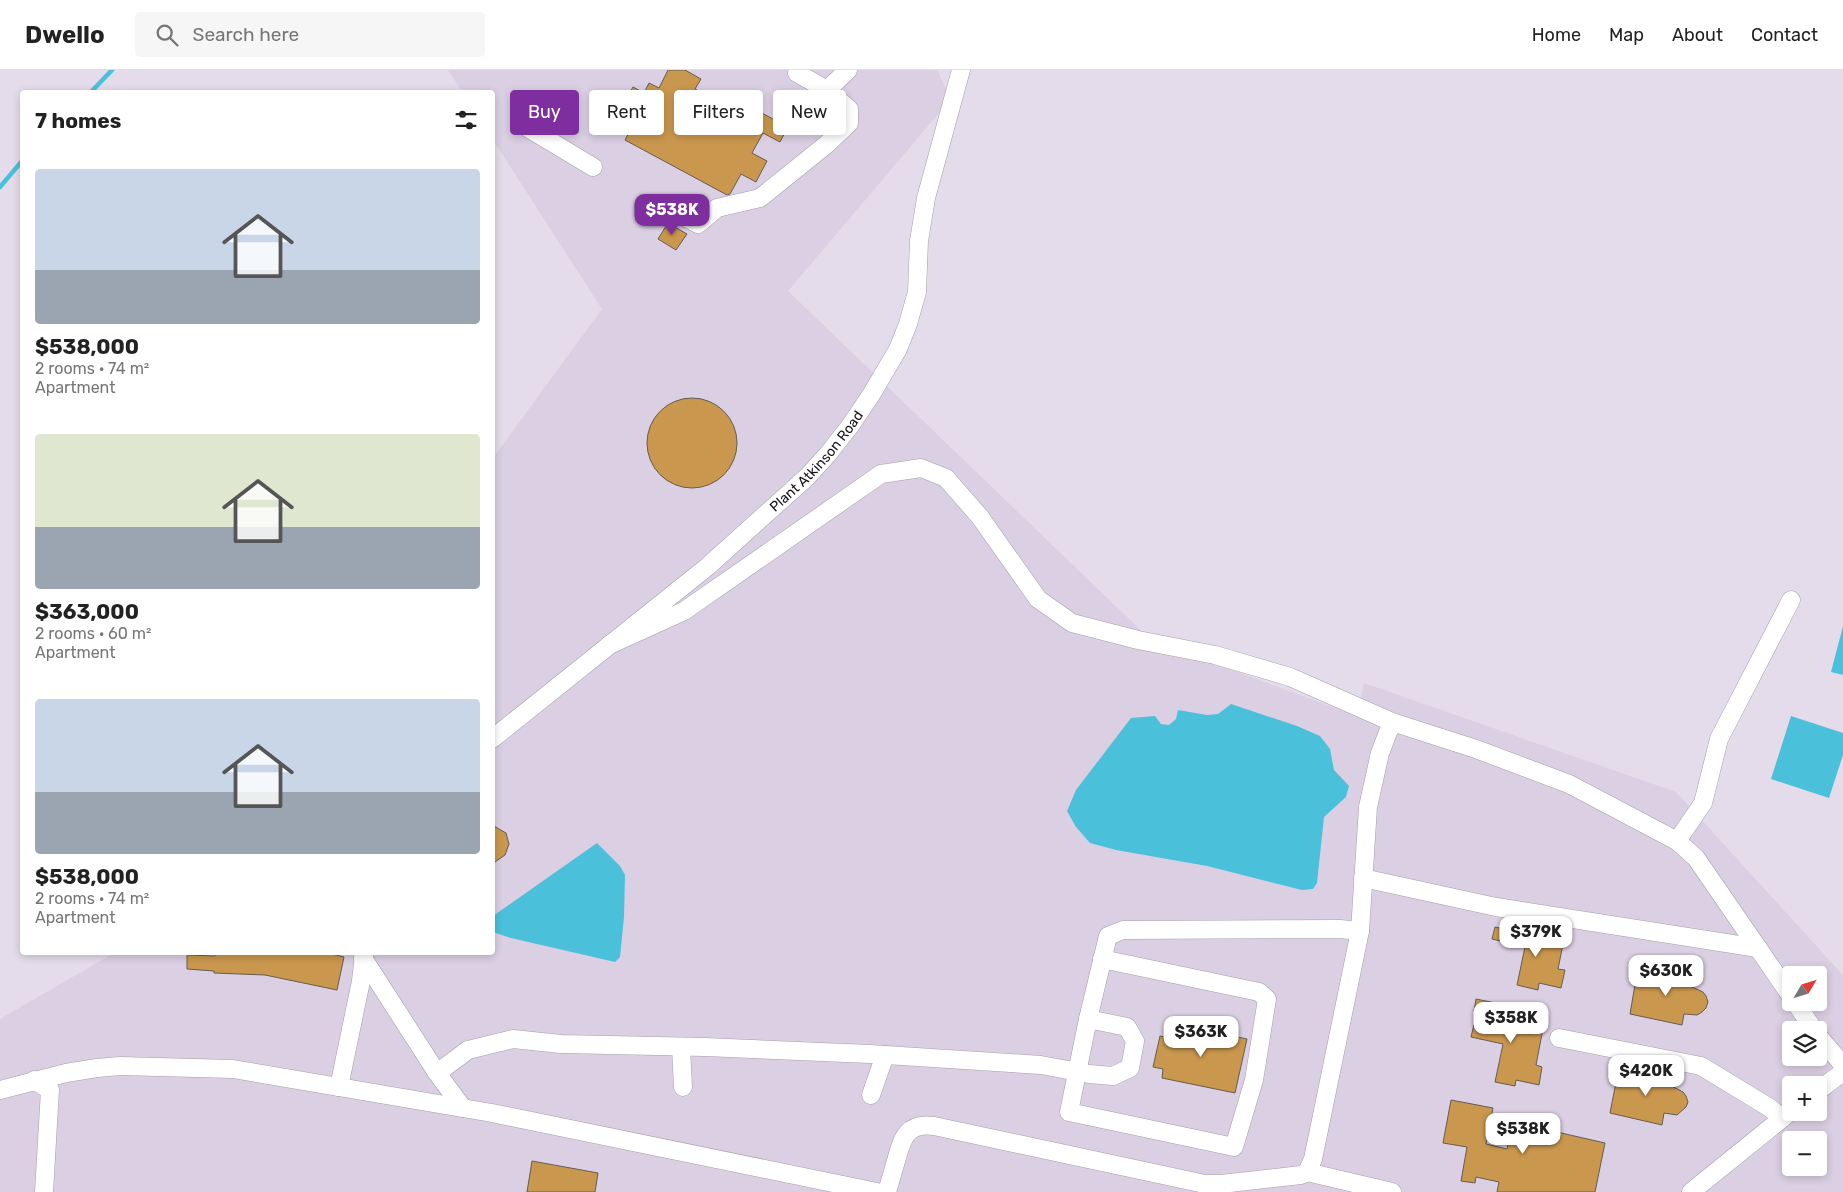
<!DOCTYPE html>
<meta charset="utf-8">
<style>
body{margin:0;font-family:Rubik,sans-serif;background:#f6f6f6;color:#222;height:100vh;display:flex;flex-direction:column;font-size:19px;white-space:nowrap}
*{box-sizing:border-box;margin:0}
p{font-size:16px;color:#767676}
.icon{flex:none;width:28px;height:28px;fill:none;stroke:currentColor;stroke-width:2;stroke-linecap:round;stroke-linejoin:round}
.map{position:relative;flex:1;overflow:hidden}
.panel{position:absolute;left:20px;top:20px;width:475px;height:865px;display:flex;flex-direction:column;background:#fff;border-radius:5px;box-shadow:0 2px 8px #0003}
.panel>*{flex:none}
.guide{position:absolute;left:510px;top:20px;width:475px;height:45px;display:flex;gap:10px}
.needle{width:32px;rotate:52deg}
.controls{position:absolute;left:1782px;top:896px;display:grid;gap:10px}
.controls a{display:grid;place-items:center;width:45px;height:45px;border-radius:5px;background:#fff;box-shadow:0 2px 8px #0003;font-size:25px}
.price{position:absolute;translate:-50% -42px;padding:0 11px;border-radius:10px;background:#fff;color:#222;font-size:16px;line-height:32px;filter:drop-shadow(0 1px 2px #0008)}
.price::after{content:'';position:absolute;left:50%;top:30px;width:15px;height:11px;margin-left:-8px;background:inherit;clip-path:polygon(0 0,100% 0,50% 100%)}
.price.current{background:#7e2e9e;color:#fff}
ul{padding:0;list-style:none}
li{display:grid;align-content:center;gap:10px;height:265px;padding:0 15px}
li span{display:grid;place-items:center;height:155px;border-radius:5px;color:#555}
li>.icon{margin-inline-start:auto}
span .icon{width:90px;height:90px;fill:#fffc;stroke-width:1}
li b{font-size:21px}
h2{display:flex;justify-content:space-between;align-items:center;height:60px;padding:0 15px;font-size:21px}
.pill{padding:0 18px;border-radius:5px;background:#fff;box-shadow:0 2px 8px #0003;font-size:18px;line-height:45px}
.pill.current{background:#7e2e9e;color:#fff}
header{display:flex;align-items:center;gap:30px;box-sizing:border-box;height:70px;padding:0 25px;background:#fff;border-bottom:1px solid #e0e0e0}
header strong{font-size:24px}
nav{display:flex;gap:28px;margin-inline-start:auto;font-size:18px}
.search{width:350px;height:45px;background:#f6f6f6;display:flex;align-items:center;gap:12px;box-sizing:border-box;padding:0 18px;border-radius:5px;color:#767676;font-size:19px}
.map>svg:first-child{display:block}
.built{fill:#dbcfe3;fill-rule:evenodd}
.water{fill:#4bc0da}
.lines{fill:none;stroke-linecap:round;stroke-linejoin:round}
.stream{stroke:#4bc0da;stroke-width:4.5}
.building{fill:#ca974e;stroke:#655c52}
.minor-casing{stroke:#a59eaa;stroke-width:19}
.minor{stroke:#fff;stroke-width:18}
.labels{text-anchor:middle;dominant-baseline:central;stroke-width:4.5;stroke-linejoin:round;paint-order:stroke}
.street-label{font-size:14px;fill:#161318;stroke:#e4dcea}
</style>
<header>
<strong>Dwello</strong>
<div class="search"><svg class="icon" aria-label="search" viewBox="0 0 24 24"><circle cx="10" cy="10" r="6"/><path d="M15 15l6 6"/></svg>Search here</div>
<nav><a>Home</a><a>Map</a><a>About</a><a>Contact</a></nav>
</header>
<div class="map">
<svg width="1843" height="1122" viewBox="0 0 1843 1122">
<rect width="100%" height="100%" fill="#e4dcea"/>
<!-- built -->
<path class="built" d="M448,0H937L951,29L788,221L1151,570L1357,646L1364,613L1676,722L1843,905V1122H0V949L114,883L492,882L493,388L602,239L493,70L492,22H462ZM1791,905H1819V932H1791ZM1791,960H1819V988H1791ZM1791,1015H1819V1042H1791ZM1791,1070H1819V1098H1791Z"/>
<!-- water -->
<path class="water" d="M1843,556V605L1831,602Z
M1231,634L1297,656L1320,666L1330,679L1334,700L1349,716L1346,727L1324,747L1317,813L1313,819L1302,820L1207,796L1116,780L1090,773L1076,757L1067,741L1076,720L1131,648L1155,646L1161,654L1169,655L1176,649L1178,640L1207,645L1218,644Z
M1791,646L1843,663V685L1829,728L1771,709Z
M597,773L620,796L625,805L624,847L620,887L615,892L511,868L493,862V846Z"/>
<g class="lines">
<!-- stream -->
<path class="stream" d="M91,22L112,0
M0,117L22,91"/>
</g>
<!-- building -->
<path class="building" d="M668,0H685L701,9L695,19L738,42L743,33L788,57L780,72L763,63L752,83L767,91L756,112L741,104L730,124L727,125L625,70L637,47L621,38L633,17L644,23L649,13L659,18Z
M668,153L687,164L676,180L658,169Z
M647 373a45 45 0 1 1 90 0a45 45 0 1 1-90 0Z
M492,755L506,763L509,774L505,785L492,794Z
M1495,857L1536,866L1537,864L1564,869L1558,899L1565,900L1561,918L1539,913L1538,920L1517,915L1525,877L1492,869Z
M215,882H324L344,887L337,920L265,905L214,903V901L187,899V885L215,886Z
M1638,897L1691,908L1690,916L1703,922L1706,926L1708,932L1706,938L1702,942L1697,945L1684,944L1682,955L1630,944Z
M1476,929L1505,935L1500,957L1531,964L1534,941L1546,943L1536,995L1542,997L1539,1015L1516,1010L1515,1016L1495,1012L1503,974L1471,967L1477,942L1474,941Z
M1173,953L1247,969L1235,1023L1162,1008L1163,999L1153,997L1160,966L1170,968Z
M1619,997L1672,1008L1670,1015L1683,1022L1686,1026L1688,1032L1686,1037L1677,1045L1664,1043L1662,1055L1610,1043Z
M1451,1030L1493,1038L1486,1074L1507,1079L1513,1052L1605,1073L1595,1122H1497L1499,1112L1476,1107L1475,1113L1461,1111L1467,1077L1443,1073Z
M532,1091L598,1103L595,1122H527Z"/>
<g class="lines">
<!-- minor casing -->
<g class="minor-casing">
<g id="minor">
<path d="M797,3L827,20L848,0"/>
<path d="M528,58L593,97"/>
<path d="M677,143L698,154L717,138L760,128L827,74L849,53V39L827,20"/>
<path d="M609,575L684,541L881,404L921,398L946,408L980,447L1038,529L1072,553L1138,570L1215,585L1290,607L1392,652L1476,679L1569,714L1677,771L1696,788L1791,926"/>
<path id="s1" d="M492,669L707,497L807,407L828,384L850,356L871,325L898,279L908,254L917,222L919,171L926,128L961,0"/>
<path d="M1677,771L1703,733L1719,669L1791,530"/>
<path d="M1363,808L1496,837L1758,878"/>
<path d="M363,888L437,1003L463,1038"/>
<path d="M1795,932L1814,960"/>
<path d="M1088,949L1108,866L1123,860L1340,859L1360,861"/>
<path d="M1819,967L1843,995"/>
<path d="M1559,968L1701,996L1770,1038L1782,1048"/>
<path d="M681,977L683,1017"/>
<path d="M437,1003L468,980L513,969L561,974L705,977L870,984L1041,995L1089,1004L1113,1006L1130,998L1135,971L1127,957L1088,949L1069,1042L1234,1077L1254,1010L1267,929L1259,922L1102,889"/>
<path d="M34,1010L50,1020L44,1122"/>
<path d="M339,1017L361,911L364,885"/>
<path d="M0,1020L66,1003L97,998L120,996L233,999L492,1043L877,1122"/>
<path d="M1819,1020L1843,1002"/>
<path d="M871,1025L885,985"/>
<path d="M1307,1102L1392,1122"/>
<path d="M887,1122C890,1112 893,1101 896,1091C902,1069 906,1052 934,1056L1205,1114H1221L1301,1105L1307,1102L1313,1089L1360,861L1368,737L1380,683L1392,652"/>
<path d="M1691,1122L1790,1042"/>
</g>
</g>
<!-- minor -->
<use href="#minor" class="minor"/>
</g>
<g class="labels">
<!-- street labels -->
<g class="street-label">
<text stroke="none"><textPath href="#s1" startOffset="428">Plant Atkinson Road</textPath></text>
</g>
</g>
</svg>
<div class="controls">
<a><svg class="needle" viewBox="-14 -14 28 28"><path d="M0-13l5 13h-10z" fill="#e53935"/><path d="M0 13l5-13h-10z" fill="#767676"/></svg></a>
<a><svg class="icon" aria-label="layers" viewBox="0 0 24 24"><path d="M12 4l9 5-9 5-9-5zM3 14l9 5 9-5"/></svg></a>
<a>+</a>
<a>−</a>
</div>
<b class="price current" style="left:672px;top:166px">$538K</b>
<b class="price" style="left:1536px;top:888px">$379K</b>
<b class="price" style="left:1666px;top:927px">$630K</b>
<b class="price" style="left:1511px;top:974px">$358K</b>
<b class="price" style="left:1201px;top:988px">$363K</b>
<b class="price" style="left:1646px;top:1027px">$420K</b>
<b class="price" style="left:1523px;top:1085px">$538K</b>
<div class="guide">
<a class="pill current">Buy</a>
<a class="pill">Rent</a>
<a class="pill">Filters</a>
<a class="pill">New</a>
</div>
<section class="panel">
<h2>7 homes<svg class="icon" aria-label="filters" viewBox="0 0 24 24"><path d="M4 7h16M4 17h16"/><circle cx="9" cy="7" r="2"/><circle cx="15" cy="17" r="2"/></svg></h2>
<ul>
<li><span style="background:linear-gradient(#c9d6e8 65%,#9aa5b1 0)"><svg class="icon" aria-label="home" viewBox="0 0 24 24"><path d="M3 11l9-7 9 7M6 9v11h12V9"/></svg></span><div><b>$538,000</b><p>2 rooms · 74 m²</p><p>Apartment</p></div></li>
<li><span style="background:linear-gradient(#dfe7d0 60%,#9aa5b1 0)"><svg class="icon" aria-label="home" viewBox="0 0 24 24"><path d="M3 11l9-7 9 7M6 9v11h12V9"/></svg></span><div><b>$363,000</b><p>2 rooms · 60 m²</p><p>Apartment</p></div></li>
<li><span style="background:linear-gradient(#c9d6e8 60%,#9aa5b1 0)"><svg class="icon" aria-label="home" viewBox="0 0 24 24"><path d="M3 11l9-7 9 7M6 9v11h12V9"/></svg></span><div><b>$538,000</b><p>2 rooms · 74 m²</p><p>Apartment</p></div></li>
</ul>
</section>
</div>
